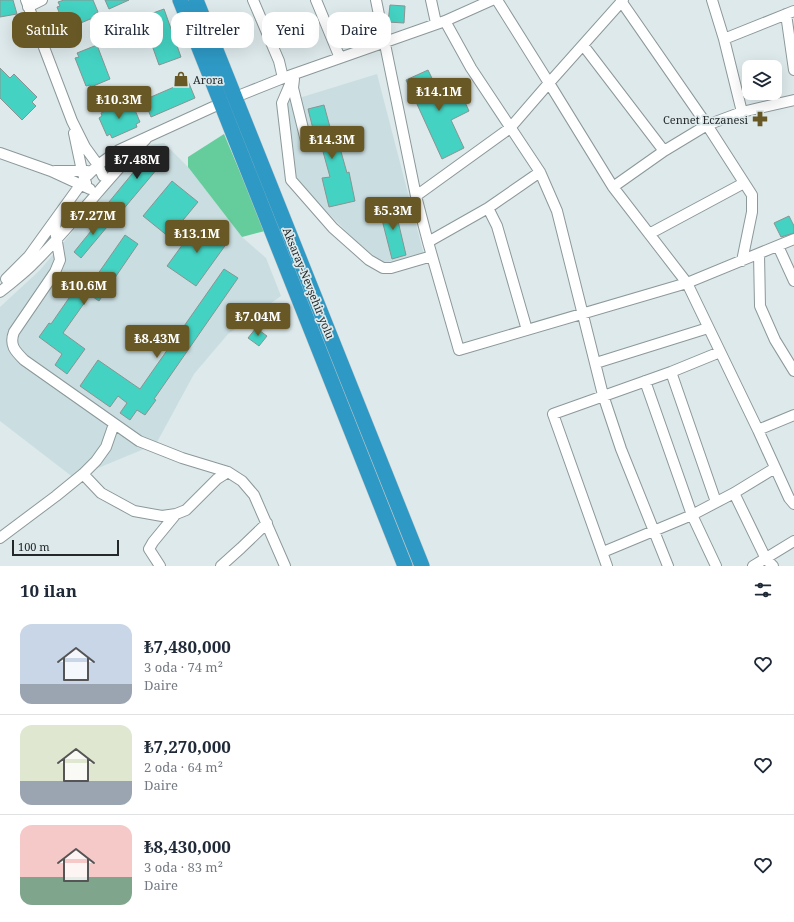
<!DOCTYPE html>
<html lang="tr">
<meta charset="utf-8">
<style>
body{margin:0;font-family:"Noto Serif",serif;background:#f2f2f3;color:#1f2937;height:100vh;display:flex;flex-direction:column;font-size:15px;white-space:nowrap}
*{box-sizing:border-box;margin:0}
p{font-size:13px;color:#747a83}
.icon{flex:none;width:22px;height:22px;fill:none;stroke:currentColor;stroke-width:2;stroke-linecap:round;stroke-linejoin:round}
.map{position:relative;height:566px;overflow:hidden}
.details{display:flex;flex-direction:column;background:#fff;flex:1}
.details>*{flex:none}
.top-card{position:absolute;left:12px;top:12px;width:400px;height:36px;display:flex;gap:8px}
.buttons{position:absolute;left:742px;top:60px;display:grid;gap:8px}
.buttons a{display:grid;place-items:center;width:40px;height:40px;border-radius:8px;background:#fff;box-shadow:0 4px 16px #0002;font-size:20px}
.scale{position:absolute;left:12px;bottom:10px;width:107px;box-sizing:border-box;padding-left:4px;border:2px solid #242829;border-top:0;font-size:11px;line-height:14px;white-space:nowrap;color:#242829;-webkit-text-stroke:3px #dde9eb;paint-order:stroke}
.price{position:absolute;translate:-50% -34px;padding:0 9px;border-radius:4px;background:#685825;color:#fff;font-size:13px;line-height:26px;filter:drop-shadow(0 1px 2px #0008)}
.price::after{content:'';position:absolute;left:50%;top:24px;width:12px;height:9px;margin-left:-6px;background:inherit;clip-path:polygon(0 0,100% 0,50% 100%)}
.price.current{background:#222;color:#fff}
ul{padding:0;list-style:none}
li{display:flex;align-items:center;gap:12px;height:100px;padding:0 20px}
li+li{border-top:1px solid #e0e1e3}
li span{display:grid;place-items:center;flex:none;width:112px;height:80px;border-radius:12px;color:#555}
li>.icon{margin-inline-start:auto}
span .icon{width:48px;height:48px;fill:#fffc;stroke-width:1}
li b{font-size:17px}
h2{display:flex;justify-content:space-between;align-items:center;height:48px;padding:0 20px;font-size:17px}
.chip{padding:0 14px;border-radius:12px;background:#fff;box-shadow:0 4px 16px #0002;font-size:14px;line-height:36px}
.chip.current{background:#685825;color:#fff}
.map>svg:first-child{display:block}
.built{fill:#cadee1}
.forest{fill:#65cd9c}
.building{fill:#44d2c2;stroke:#899492}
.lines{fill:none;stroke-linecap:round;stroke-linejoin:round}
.minor-casing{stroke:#8c9899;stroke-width:12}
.highway-casing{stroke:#c6c7c7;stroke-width:16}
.minor{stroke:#fff;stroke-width:10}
.highway{stroke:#2e99c5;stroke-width:15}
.labels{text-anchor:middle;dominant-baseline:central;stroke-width:3.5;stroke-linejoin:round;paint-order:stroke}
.poi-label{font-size:11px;fill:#242829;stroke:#dde9eb;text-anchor:start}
.street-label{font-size:11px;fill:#242829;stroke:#dde9eb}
</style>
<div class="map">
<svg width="794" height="566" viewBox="0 0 794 566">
<rect width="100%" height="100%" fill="#dde9eb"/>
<!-- built -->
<path class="built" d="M377,74L424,255L382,263L354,239L321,206L296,179L286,102Z
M164,143L188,167L242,237L266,258L281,296L228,334L194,374L156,444L74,478L0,421V307L40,270L145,146Z"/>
<!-- forest -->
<path class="forest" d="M224,134L265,231L242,237L188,167V157Z"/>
<!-- building -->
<path class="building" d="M0,0H13L17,14L0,17Z
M64,0H93L98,12L94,14L95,17L69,28L68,24L64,25L57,7L60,6L58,2Z
M105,0H129L109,9Z
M390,5L405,6L404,23L388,22Z
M164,9L181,57L159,65L142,17Z
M97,45L110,79L91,87L90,85L86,86L75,58L79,57L77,53Z
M0,68L10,78L14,74L37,97L32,102L36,106L22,120L0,98Z
M428,70L441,97L459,89L469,111L451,120L464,148L442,159L406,80Z
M188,81L195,98L151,117L144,100Z
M127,101L128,105L132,103L140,122L136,124L137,127L112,138L110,134L107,136L99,118L102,116L101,113Z
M324,105L334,142L338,141L347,173L349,172L355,201L329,207L322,178L330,177L322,148L318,149L308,109Z
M147,148L163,162L121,212L109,202L141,163L137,160Z
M172,181L198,202L169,237L143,216Z
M394,204L406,255L392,259L379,208Z
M104,215L112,221L81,258L74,252Z
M789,216L794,226V233L781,237L774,223Z
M199,222L227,243L196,286L167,266Z
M125,235L138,244L99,301L90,295L63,333L85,349L67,374L55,365L62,354L39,337L49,323L51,324L78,285L86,291Z
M224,269L238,278L154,399L156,400L145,415L137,410L130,420L120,413L127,403L118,396L110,407L80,386L98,360L140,389Z
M256,328L267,336L259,346L248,338Z"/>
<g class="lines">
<!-- minor casing -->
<g class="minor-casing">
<path id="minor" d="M26,0L72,121L85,147L98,165L103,176
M253,0L279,61L283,78
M316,0L340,58
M376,0L416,196L428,242L459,350L687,283L794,239
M431,0L436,23
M623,0L549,83L613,187L687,283L758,430L789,498L794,504
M712,0L724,39L742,112
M621,1L707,125L752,195V212L742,261
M28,7L42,0
M786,14L794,70
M445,21L471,68L540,172L557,211L603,395L621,449L668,566
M724,39L794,11
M583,45L664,151
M294,75L282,103L291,180L333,228L369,260L383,268H391L432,256
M294,79L293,88L307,145
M243,94L283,78L445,21L492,0
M74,133L82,171L86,183
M0,153L51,171L90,189
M55,171H87
M88,175L98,165L119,150L213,107
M613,187L664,151L707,125L742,112L794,100
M416,196L510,128L549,83L497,0
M488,208L497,226L527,330
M56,220L55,230L60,260L55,272L14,332C9,345 15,351 24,360L139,441L182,458L228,472L242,481L254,495L285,566
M649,234L744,183
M428,242L488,208L540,172
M778,246L794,281
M759,254L760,306L775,340L794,371
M6,279L29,256L86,177
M0,292C12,282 25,273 35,262C74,223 107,179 146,139
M596,363L708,328
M671,372L716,502
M645,381L692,515L716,566
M758,430L794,415
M83,474L101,493L134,511L162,516L176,514L186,510L217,479L228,472
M734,493L766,559L773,566
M0,538L56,496L83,474L96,461L106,447L114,424
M603,552L692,515L734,493L775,468
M160,566L149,549L153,542L176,514
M221,566L241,548L267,523
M607,566L553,414L671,372L720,352
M753,566L794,541"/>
</g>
<!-- highway casing -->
<g class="highway-casing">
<path id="highway" d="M180,0L405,566
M196,0L422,566"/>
</g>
<!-- minor -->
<use href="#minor" class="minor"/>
<!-- highway -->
<use href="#highway" class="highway"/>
</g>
<!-- icons -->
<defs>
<g id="shop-bare" transform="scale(1.2)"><path d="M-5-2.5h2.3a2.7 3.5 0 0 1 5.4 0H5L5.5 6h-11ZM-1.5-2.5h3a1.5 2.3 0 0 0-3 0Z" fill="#685825" stroke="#dde9eb" stroke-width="2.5" paint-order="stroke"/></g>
<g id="pharmacy-bare" transform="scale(1.2)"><path d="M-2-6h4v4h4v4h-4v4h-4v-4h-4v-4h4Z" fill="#685825" stroke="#dde9eb" stroke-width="2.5" paint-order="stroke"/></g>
</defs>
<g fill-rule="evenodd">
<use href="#shop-bare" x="181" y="79"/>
<use href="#pharmacy-bare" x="760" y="119"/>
</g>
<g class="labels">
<!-- poi labels -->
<g class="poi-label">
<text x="193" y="79">Arora</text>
<text x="748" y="119" text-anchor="end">Cennet Eczanesi</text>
</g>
<!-- street labels -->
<g class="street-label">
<text transform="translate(309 283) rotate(68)">Aksaray-Nevşehir yolu</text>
</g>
</g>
</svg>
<div class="buttons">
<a><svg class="icon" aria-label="layers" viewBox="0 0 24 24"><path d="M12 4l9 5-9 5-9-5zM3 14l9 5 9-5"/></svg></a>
</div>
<div class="scale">100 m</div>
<b class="price" style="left:439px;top:112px">₺14.1M</b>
<b class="price" style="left:119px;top:120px">₺10.3M</b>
<b class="price" style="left:332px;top:160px">₺14.3M</b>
<b class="price current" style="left:137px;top:180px">₺7.48M</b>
<b class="price" style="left:393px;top:231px">₺5.3M</b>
<b class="price" style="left:93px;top:236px">₺7.27M</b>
<b class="price" style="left:197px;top:254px">₺13.1M</b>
<b class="price" style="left:84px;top:306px">₺10.6M</b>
<b class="price" style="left:258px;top:337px">₺7.04M</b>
<b class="price" style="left:157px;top:359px">₺8.43M</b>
<div class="top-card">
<a class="chip current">Satılık</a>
<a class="chip">Kiralık</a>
<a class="chip">Filtreler</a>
<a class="chip">Yeni</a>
<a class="chip">Daire</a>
</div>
</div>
<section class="details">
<h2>10 ilan<svg class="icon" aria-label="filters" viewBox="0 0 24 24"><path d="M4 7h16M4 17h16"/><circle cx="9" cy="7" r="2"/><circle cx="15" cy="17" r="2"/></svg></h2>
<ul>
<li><span style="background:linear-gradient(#c9d6e8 75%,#9aa5b1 0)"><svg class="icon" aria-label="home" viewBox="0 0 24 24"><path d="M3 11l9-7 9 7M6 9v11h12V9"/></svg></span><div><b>₺7,480,000</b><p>3 oda · 74 m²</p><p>Daire</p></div><svg class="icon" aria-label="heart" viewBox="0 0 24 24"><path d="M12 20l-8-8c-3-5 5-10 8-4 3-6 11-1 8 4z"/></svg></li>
<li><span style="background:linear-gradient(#dfe7d0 70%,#9aa5b1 0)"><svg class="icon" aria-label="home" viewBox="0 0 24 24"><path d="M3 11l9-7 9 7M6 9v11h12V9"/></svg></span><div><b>₺7,270,000</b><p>2 oda · 64 m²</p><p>Daire</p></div><svg class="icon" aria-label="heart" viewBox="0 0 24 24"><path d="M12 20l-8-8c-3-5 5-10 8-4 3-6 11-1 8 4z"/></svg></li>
<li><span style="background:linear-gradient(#f6c9c9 65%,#7fa58c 0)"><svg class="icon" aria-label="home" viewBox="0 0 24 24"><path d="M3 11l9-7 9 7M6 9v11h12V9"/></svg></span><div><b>₺8,430,000</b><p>3 oda · 83 m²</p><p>Daire</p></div><svg class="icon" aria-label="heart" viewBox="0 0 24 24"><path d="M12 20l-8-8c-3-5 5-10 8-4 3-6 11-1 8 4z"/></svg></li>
</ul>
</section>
